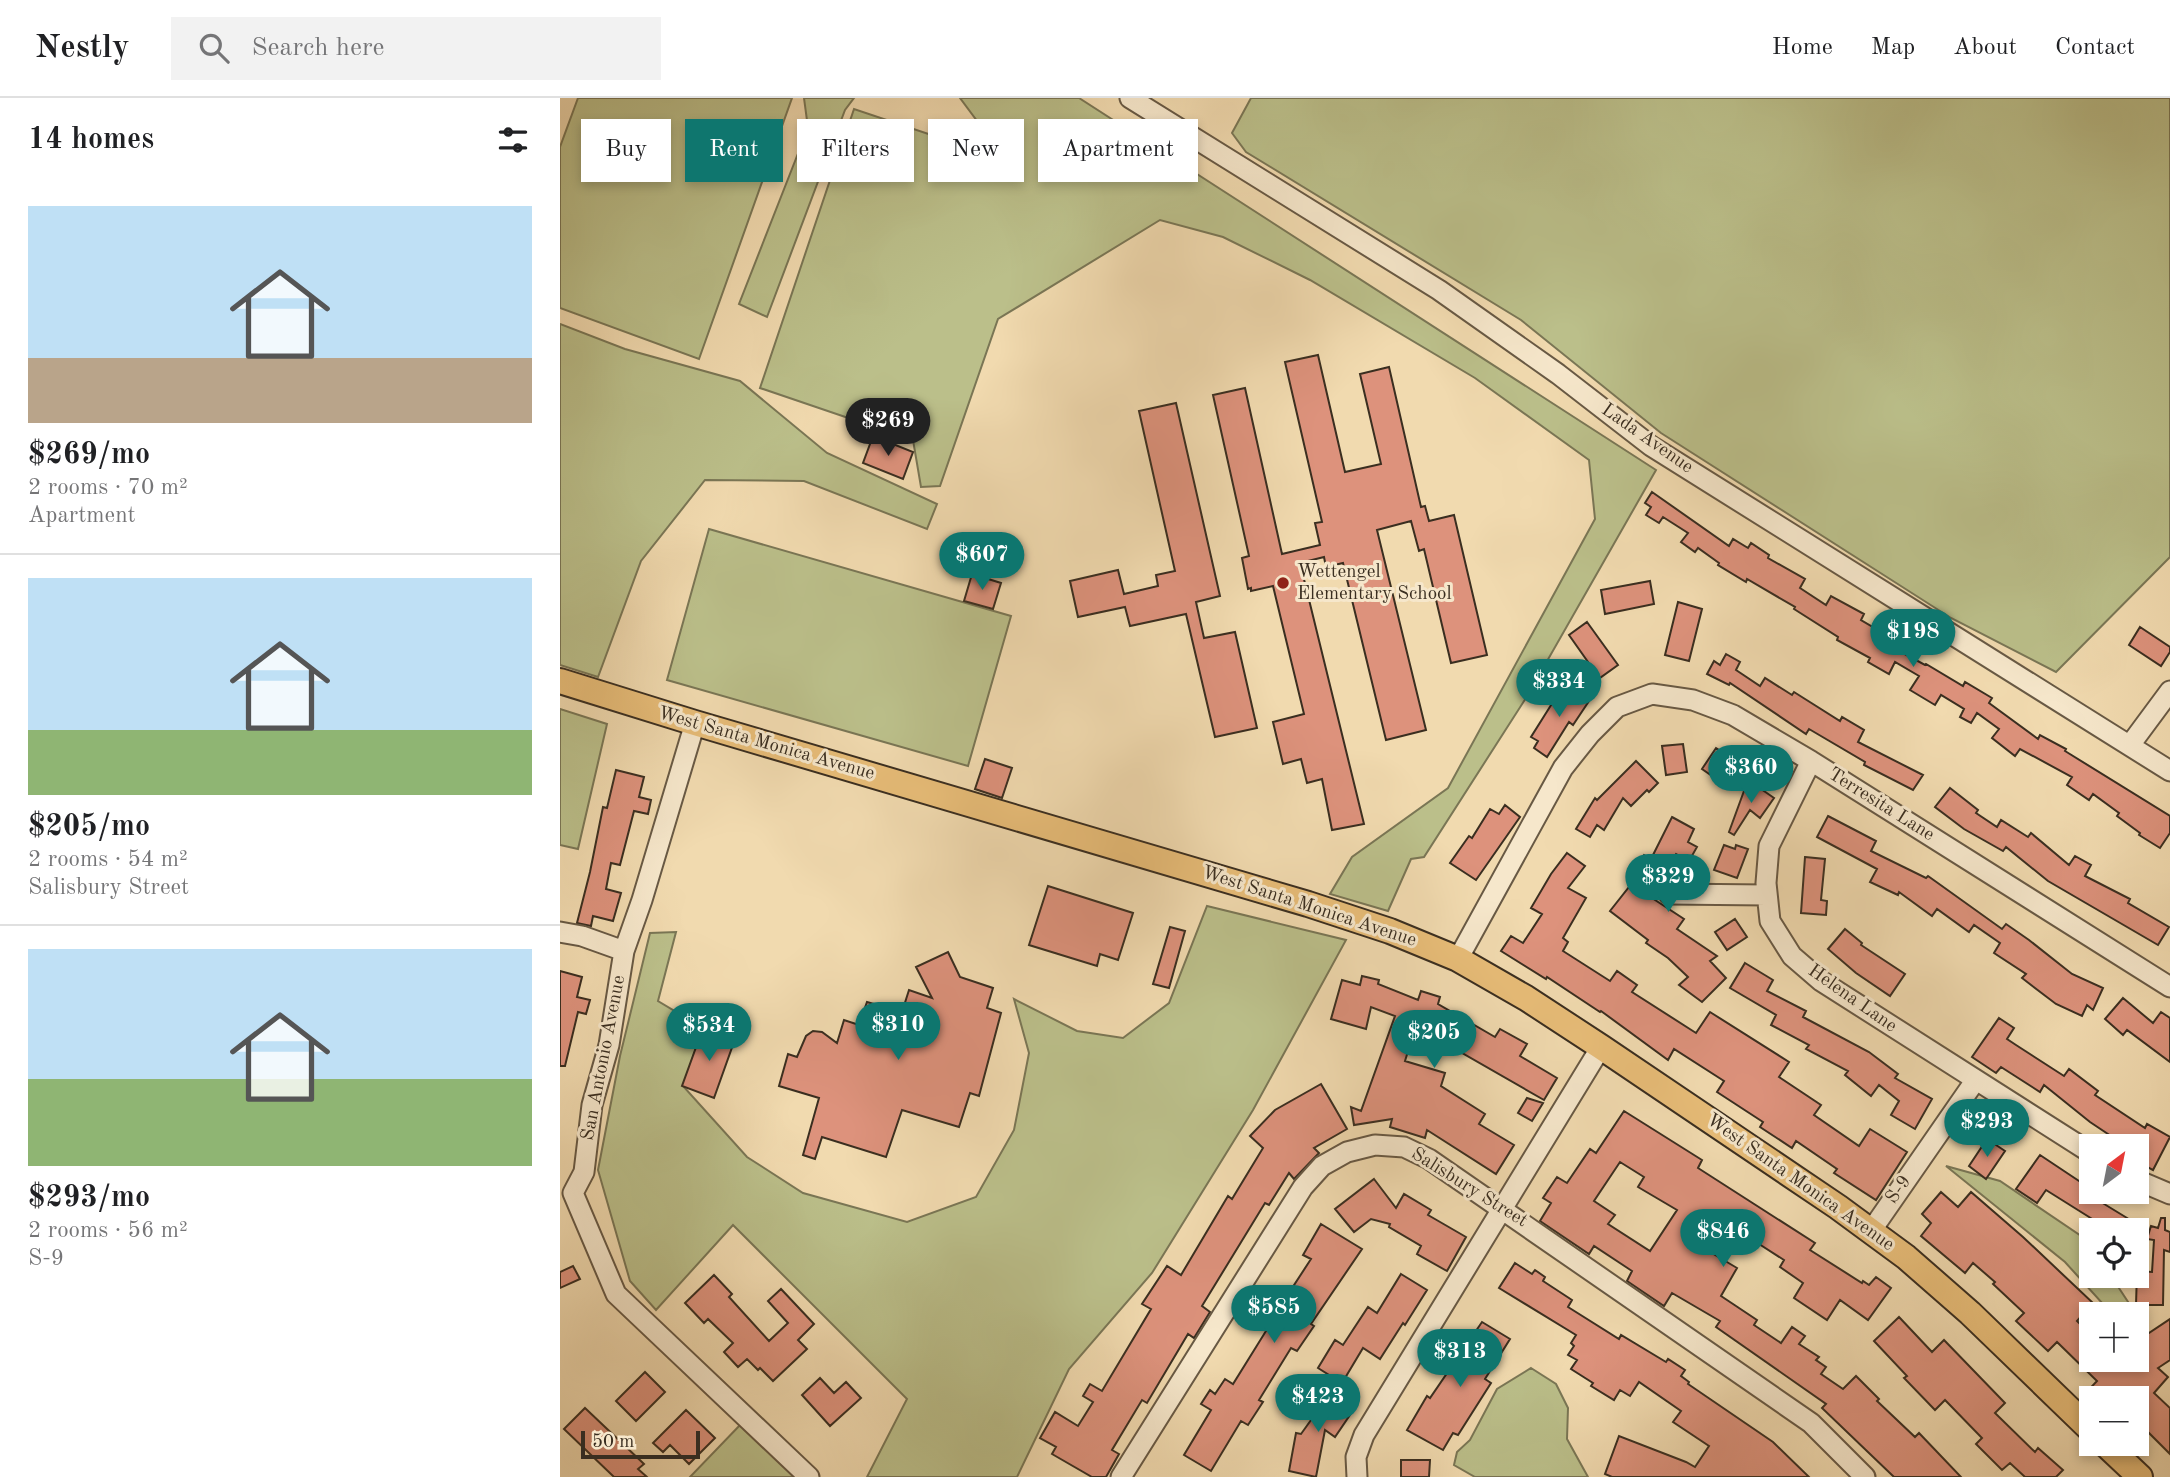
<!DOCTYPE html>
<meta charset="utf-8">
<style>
body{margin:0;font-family:"Old Standard TT",serif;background:#f2f2f2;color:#202124;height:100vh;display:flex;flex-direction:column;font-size:26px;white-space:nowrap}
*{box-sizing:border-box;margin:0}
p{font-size:23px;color:#757577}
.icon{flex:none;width:38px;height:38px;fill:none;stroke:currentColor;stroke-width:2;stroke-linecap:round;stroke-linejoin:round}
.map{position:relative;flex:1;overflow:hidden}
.drawer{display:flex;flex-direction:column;background:#fff;width:560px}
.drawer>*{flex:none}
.guide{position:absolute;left:21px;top:21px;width:665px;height:63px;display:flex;gap:14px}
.needle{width:46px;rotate:32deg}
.controls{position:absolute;left:1519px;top:1036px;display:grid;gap:14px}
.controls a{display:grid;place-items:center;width:70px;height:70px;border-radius:0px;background:#fff;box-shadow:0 4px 10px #0003;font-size:35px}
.scale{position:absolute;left:21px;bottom:18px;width:119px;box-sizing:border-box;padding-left:7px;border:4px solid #3a2e20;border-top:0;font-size:19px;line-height:24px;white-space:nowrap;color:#3a2e20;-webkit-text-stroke:5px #f6e7cb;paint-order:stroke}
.price{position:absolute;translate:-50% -60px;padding:0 16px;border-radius:24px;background:#0f766e;color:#fff;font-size:23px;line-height:46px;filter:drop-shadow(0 2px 4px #0008)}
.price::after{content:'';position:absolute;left:50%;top:42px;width:21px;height:16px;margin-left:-10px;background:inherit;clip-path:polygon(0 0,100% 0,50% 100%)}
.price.on{background:#222;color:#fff}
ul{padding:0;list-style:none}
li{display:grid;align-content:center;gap:14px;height:371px;padding:0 28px}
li+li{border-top:2px solid #e0e0e0}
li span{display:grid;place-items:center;height:217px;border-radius:0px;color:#555}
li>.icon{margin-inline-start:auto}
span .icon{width:126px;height:126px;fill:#fffc;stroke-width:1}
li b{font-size:30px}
h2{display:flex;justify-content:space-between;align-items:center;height:84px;padding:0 28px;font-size:30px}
.tag{padding:0 24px;border-radius:0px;background:#fff;box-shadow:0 4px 10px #0003;font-size:24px;line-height:63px}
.tag.on{background:#0f766e;color:#fff}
header{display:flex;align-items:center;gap:42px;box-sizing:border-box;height:98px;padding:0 35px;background:#fff;border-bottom:2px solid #e0e0e0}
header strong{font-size:33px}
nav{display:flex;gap:38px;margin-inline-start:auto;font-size:24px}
.search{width:490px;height:63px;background:#f2f2f2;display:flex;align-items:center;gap:18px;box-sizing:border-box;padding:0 24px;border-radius:0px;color:#757577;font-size:26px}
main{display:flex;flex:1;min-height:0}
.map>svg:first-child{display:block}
.green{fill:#bbbf8a;stroke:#7a7655;stroke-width:2}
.building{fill:#dd927c;stroke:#3a2e20;stroke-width:2;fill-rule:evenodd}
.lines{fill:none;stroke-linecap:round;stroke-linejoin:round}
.minor-casing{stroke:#685944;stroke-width:23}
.major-casing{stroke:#3a2e20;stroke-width:28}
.minor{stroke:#f6e7cb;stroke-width:19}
.major{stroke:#e8bd78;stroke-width:24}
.poi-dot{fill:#8f2418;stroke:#f6e7cb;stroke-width:2.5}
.labels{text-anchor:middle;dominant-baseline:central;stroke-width:6;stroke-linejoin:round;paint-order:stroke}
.street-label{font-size:19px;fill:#3a2e20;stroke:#f6e7cb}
.poi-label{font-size:19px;fill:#3a2e20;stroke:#f6e7cb;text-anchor:start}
</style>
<header>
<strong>Nestly</strong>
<div class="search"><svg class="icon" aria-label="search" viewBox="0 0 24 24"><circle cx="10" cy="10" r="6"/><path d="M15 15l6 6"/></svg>Search here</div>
<nav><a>Home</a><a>Map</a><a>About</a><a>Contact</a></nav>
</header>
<main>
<section class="drawer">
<h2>14 homes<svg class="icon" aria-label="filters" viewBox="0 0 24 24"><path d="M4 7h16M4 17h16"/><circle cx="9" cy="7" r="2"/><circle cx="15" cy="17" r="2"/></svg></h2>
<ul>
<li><span style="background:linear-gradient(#bfe0f5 70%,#b9a48a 0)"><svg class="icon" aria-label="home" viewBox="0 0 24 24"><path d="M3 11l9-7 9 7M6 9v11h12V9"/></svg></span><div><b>$269/mo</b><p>2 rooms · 70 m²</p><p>Apartment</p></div></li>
<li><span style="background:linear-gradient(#bfe0f5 70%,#8fb573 0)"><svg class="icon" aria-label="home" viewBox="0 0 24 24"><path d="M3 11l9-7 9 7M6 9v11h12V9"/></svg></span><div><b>$205/mo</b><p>2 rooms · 54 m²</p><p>Salisbury Street</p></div></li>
<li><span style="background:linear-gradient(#bfe0f5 60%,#8fb573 0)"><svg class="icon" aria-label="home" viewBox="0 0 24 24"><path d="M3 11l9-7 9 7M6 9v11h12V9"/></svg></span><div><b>$293/mo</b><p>2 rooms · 56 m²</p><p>S-9</p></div></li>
</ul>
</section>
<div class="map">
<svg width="1610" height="1379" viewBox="0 0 1610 1379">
<rect width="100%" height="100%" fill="#f1daaf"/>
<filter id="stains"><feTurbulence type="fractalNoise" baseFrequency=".00286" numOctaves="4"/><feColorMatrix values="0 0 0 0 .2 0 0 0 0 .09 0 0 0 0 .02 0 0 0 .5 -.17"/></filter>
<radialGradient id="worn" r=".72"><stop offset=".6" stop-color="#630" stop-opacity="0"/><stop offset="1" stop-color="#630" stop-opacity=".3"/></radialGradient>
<!-- green -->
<path class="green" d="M18,0H232L139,261L0,210V49Z
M244,0H294L285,12L207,219L179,206L248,30Z
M400,0H519L1096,372L966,600L864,759L851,761L828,813L770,796L792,759L888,690L1035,421L1029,362L915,280L750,182L663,139L600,122L438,221L380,388L361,389L353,342L200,290L294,11L446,62Z
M691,0H1610V459L1496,574L1391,520L1101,335L961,222L686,54L672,35Z
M0,226L65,251L180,283L267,355L377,406L367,431L244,383L145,382L81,463L38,579L0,567Z
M149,431L451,518L408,668L107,582Z
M0,611L47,626L18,751L0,747Z
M647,808L786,842L693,1012L592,1175L509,1271L457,1379H307L347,1301L173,1127L96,1212L70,1183L38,1072L60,958L90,835L116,834L98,903L143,930L123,988L187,1059L243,1095L347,1124L416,1099L454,1032L469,955L454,901L517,933L563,940L609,905Z
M1386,1068L1440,1083L1527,1142L1531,1148V1178H1551L1576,1216H1552L1505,1164Z
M971,1270L996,1286L1008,1310L1007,1341L1028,1379H915L894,1367L897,1354L910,1342L937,1291Z
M182,1325L238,1379H130Z"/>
<!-- building -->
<path class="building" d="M758,257L785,374L821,366L800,276L829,269L861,409L865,408L869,423L894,417L927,557L891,565L864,451L859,453L851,423L817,432L866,632L826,642L783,465L766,469L764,459L740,465L804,726L772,732L762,681L747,685L741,661L723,666L713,624L744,616L713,488L691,493V490L688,491L682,460L689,458L653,297L685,290L722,456L760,447L755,425L762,424L725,264Z
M616,305L660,498L636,504L644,540L675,534L697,630L655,639L626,516L570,528L565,509L518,519L510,483L558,472L564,496L598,488L596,477L615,473L579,313Z
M313,338L353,354L343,381L303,365Z
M1092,394L1169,448L1173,441L1188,450L1191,445L1209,457L1208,460L1245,481L1240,490L1266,507L1271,498L1304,516L1301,522L1323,535L1326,531L1347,542L1341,554L1365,567L1366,566L1403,588L1405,584L1432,600L1429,605L1478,641L1480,637L1506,651L1505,653L1610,718V735L1600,750L1579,737L1580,735L1557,718L1559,715L1533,696L1529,702L1507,687L1512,679L1460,651L1455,658L1432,640L1439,631L1417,615L1411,625L1400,619L1404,611L1381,597L1375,607L1350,592L1359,578L1335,564L1329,576L1308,564L1310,560L1277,542L1278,539L1234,511L1235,509L1187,481L1186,484L1158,467L1159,465L1138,450L1135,454L1121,444L1128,435L1103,419L1099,425L1086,417L1091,409L1085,405Z
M412,476L441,485L433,511L404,503Z
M1090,483L1094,506L1045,516L1041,492Z
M1118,504L1142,511L1129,563L1105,557Z
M1027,524L1058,567L1037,582L1025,566L1028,564L1009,537Z
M1580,529L1610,549V554L1601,568L1569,547Z
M1166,556L1180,564L1176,572L1200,588L1205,580L1232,597L1234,594L1280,623L1282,619L1304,632L1298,644L1363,677L1353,692L1304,667L1305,664L1249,631L1246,636L1170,585L1169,587L1147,576L1154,563L1160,567Z
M1003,588L1016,596L1019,592L1031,600L1013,627L1009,624L987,659L974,650L978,643L971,639Z
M1123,646L1127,674L1106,677L1102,648Z
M1156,650L1180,665L1168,689L1142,671Z
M425,661L452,670L442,700L415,691Z
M1076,663L1098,685L1089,694L1087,692L1071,708L1063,700L1044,732L1037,727L1030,739L1016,731L1035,700L1037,702Z
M56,672L84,679L79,699L91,702L88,716L74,713L60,767L51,765L46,791L61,795L53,823L33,818L31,828L17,825L30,774L43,709L47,710Z
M1188,682L1214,700L1200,720L1190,712L1174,737L1169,734Z
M1390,690L1418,712L1416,715L1437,729L1441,722L1468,739L1471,735L1509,767L1515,758L1531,767L1525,778L1570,801L1568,805L1609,829L1598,847L1488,783L1446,749L1443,753L1404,731L1375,709Z
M945,707L960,719L916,782L890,765L909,738L912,740L930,711L939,716Z
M1268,718L1316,743L1311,753L1366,780L1368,778L1442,831L1446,826L1469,842L1512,876L1543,890L1533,912L1527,907L1522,918L1496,906L1462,880L1466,876L1434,855L1440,845L1414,827L1409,834L1377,811L1372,818L1339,794L1338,797L1310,784L1317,771L1257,739Z
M1112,719L1134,731L1128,744L1137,749L1129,763L1116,756L1092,800L1124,821L1117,831L1157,858L1150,863L1166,880L1142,904L1119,887L1128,879L1108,860L1086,845L1088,842L1050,813L1076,780L1072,778L1084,757L1091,761Z
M1164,747L1175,751L1176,747L1188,751L1177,780L1154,772Z
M1007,755L1025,768L1008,790L1026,800L1003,840L1008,844L1003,853L1050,883L1057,873L1077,887L1072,894L1136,935L1150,914L1229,964L1219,979L1261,1007L1254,1017L1299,1048L1310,1031L1347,1054L1316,1102L1274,1075L1277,1071L1236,1043L1232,1050L1200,1029L1203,1024L1157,994L1164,983L1114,951L1108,962L1041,913L1040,914L987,879L986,881L941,853L951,838L963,845L982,816L971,810L991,776Z
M1245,759L1265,761L1261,802L1267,803L1266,817L1241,815Z
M488,788L573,815L558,862L540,856L537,868L469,847Z
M1175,821L1187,839L1167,852L1155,834Z
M610,829L625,833L609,890L593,886Z
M1285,831L1302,845L1301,847L1345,876L1330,898L1296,875L1268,851Z
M388,854L400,879L433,890L427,910L441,915L419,998L410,995L399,1029L342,1012L326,1059L262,1039L255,1061L243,1057L259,1000L219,988L228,956L237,959L246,938L253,933L262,934L277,945L284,922L299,927L307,904L342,914L349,892L372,900L356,869Z
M1185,865L1213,882L1207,893L1246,913L1243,919L1309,954L1338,976L1335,980L1372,1001L1355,1031L1331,1017L1339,1003L1319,987L1311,998L1285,977L1288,973L1246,951L1249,947L1211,927L1216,917L1170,890Z
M0,873L22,879L17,899L30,902L26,916L18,914L5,968H0Z
M802,878L819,882L818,886L858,902L861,893L880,899L878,906L935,939L940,931L967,946L960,958L997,980L984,1002L867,935L864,942L853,937L845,963L885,975L881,988L925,1016L919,1026L954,1047L936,1076L867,1032L865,1040L830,1029L832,1021L794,1027L791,1009L801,1013L835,918L811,909L806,931L771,921L782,882L800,887Z
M1563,900L1593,925L1601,914L1610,920V964L1567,932L1563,937L1545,921Z
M1439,920L1454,930L1447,941L1456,947L1504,978L1509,971L1538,993L1535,997L1585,1030L1587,1026L1610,1039L1593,1072L1577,1063V1048H1566L1530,1024L1484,987L1480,994L1441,969L1436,975L1412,959Z
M143,930L175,941L154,1000L122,988Z
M761,986L787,1031L754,1050L759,1055L734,1081L729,1075L709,1107L705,1105L642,1208L650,1214L634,1240L628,1236L587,1305L582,1302L552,1352L559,1356L546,1379H532L492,1356L496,1349L480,1340L495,1314L518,1328L533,1304L523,1298L530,1286L542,1293L591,1211L582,1206L607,1168L621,1177L668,1098L672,1101L703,1050L690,1038L715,1012Z
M967,1000L983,1005L972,1023L958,1015Z
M1064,1013L1142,1062L1138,1070L1255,1145L1250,1152L1302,1185L1303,1183L1309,1187L1316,1179L1331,1190L1308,1222L1280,1202L1267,1222L1234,1200L1243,1185L1220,1169L1224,1162L1199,1146L1188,1139L1183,1147L1153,1127L1140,1148L1177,1170L1161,1198L1197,1222L1194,1227L1221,1245L1232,1229L1245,1238L1239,1246L1259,1259L1256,1262L1266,1269L1261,1276L1283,1291L1296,1278L1319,1301L1317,1303L1355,1339L1359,1335L1401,1379H1334L1262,1310L1266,1306L1156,1229L1160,1223L1112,1195L1104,1208L1067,1183L1072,1173L1034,1148L1029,1156L980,1123L991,1105L983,1100L997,1079L1007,1085L1030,1051L1036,1055ZM1060,1064L1084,1079L1078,1089L1117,1112L1090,1153L1048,1126L1055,1117L1034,1103Z
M1427,1041L1445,1053L1426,1081L1409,1068Z
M1480,1057L1531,1091V1094L1539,1096L1536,1101L1572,1123L1567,1132H1532L1537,1124L1486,1092L1477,1105L1456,1091Z
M814,1081L836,1110L844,1096L871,1112L868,1117L906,1139L887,1173L857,1156L861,1148L829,1129L830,1126L811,1121L794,1134L775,1111Z
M1381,1094L1398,1109L1411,1094L1463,1139L1533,1205L1517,1223L1531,1237V1262H1577V1243L1610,1221V1262L1598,1270L1608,1279L1594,1295L1610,1310V1356L1577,1323V1300H1521L1537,1283L1497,1244L1488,1253L1456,1223L1464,1215L1433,1186L1435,1184L1413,1165L1405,1175L1361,1138L1371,1125L1362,1116Z
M1601,1120H1605V1132L1610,1134V1154L1604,1152L1603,1207H1576L1577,1173L1592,1174L1594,1142L1587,1141L1591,1128L1598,1130Z
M761,1126L802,1151L751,1226L754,1228L737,1253L731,1250L699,1302L703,1304L688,1327L681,1323L651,1373L624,1357L651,1312L641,1306L650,1292L655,1296L665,1281L673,1286L706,1233L702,1231L718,1205L721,1207L751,1161L743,1157Z
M955,1165L972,1176L975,1172L985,1179L983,1183L1012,1202L1008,1209L1059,1241L1061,1237L1106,1264L1108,1261L1125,1272L1121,1278L1129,1284L1128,1286L1213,1344L1249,1379H1052L1045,1376L1059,1338L1126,1364L1135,1369L1149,1348L1113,1324L1121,1313L1079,1284L1070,1298L1060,1292L1054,1302L1031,1288L1033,1285L1011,1271L1017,1262L1008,1257L1014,1248L1011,1245L1016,1237L939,1190Z
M13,1168L20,1181L0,1190V1174Z
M841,1176L867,1192L845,1227L843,1225L820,1261L803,1250L782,1285L758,1270L775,1242L783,1247L808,1209L817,1215Z
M154,1177L172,1196L169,1199L209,1243L228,1225L208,1203L221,1191L254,1226L238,1242L247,1251L213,1283L200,1270L198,1272L187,1261L178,1269L164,1254L173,1245L148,1221L144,1225L125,1205Z
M1339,1219L1372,1254L1384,1242L1445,1305L1435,1315L1475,1354L1478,1350L1503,1372L1496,1379H1465L1450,1365L1442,1372L1416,1346L1422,1340L1385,1302L1375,1312L1344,1280L1347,1278L1314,1243Z
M922,1224L950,1241L925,1281L931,1285L898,1337L893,1335L883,1352L847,1332L867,1298L870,1300Z
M85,1274L105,1294L76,1323L56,1303Z
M260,1280L274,1295L286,1284L301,1300L270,1328L242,1297Z
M767,1293L794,1311L775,1339L765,1332L756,1379L729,1373L736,1335L741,1336L756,1315L754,1312Z
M25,1310L84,1366L78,1371L87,1379H54L4,1331Z
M126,1312L155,1340L129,1366L110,1347L103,1354L93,1345Z
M841,1362H870L869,1379H841Z"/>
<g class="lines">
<!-- minor casing -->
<g class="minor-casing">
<path id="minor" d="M570,0L879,192L998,276L1091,348L1610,673
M135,625L82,802L64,853L49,947L32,1007L24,1074L13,1095L56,1196L249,1379
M1570,647L1610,593
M1251,663L1209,748L1206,785L1210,823L1232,858L1261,883L1531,1055
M1109,796L1207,797
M0,834L22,838L64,853
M898,861L1003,670L1030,636L1057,609L1092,596L1133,602L1173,617L1251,663L1610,889
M1577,1082L1610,1096
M1311,1133L1415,983
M561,1379L743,1089L762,1068L787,1054L815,1047L844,1049L869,1061L1251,1325L1305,1379
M797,1379L796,1359L804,1337L1041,949"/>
</g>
<!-- major casing -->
<g class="major-casing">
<path id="major" d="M0,583L135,625L748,806L830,833L898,861L966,900L1041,949L1278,1109L1346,1159L1410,1215L1531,1332
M1545,1346L1580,1379"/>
</g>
<!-- minor -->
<use href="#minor" class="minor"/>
<!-- major -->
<use href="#major" class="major"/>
</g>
<!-- markers -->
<circle class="poi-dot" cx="723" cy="485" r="7"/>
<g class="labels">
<!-- street labels -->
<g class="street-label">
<text transform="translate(1087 341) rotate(35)">Lada Avenue</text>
<text transform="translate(206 646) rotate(16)">West Santa Monica Avenue</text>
<text transform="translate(1321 707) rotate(32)">Terresita Lane</text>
<text transform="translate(749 809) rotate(18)">West Santa Monica Avenue</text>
<text transform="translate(1292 901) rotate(35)">Helena Lane</text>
<text transform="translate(44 960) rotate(-79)">San Antonio Avenue</text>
<text transform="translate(1240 1085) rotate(35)">West Santa Monica Avenue</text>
<text transform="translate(909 1090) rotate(32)">Salisbury Street</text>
<text transform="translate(1339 1092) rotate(-55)">S-9</text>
</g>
<!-- poi labels -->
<g class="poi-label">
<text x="737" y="474">Wettengel<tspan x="737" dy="22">Elementary School</tspan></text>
</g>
</g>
<rect width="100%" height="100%" filter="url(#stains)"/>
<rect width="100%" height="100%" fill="url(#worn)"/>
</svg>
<div class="controls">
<a><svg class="needle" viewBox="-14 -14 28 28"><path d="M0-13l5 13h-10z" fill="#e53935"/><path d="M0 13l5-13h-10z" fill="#757577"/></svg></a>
<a><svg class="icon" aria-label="locate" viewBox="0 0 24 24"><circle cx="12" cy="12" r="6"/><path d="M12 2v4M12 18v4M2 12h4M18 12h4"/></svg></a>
<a>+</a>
<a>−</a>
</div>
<div class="scale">50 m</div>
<b class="price on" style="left:328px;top:360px">$269</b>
<b class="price" style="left:422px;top:494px">$607</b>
<b class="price" style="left:1353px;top:571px">$198</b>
<b class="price" style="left:999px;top:621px">$334</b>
<b class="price" style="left:1191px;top:707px">$360</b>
<b class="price" style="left:1108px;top:816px">$329</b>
<b class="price" style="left:338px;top:964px">$310</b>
<b class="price" style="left:149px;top:965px">$534</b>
<b class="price" style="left:874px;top:972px">$205</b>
<b class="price" style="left:1427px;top:1061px">$293</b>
<b class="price" style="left:1163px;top:1171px">$846</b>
<b class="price" style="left:714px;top:1247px">$585</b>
<b class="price" style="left:900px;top:1291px">$313</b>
<b class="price" style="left:758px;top:1336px">$423</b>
<div class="guide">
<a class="tag">Buy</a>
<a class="tag on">Rent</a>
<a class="tag">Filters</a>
<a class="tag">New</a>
<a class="tag">Apartment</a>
</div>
</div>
</main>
